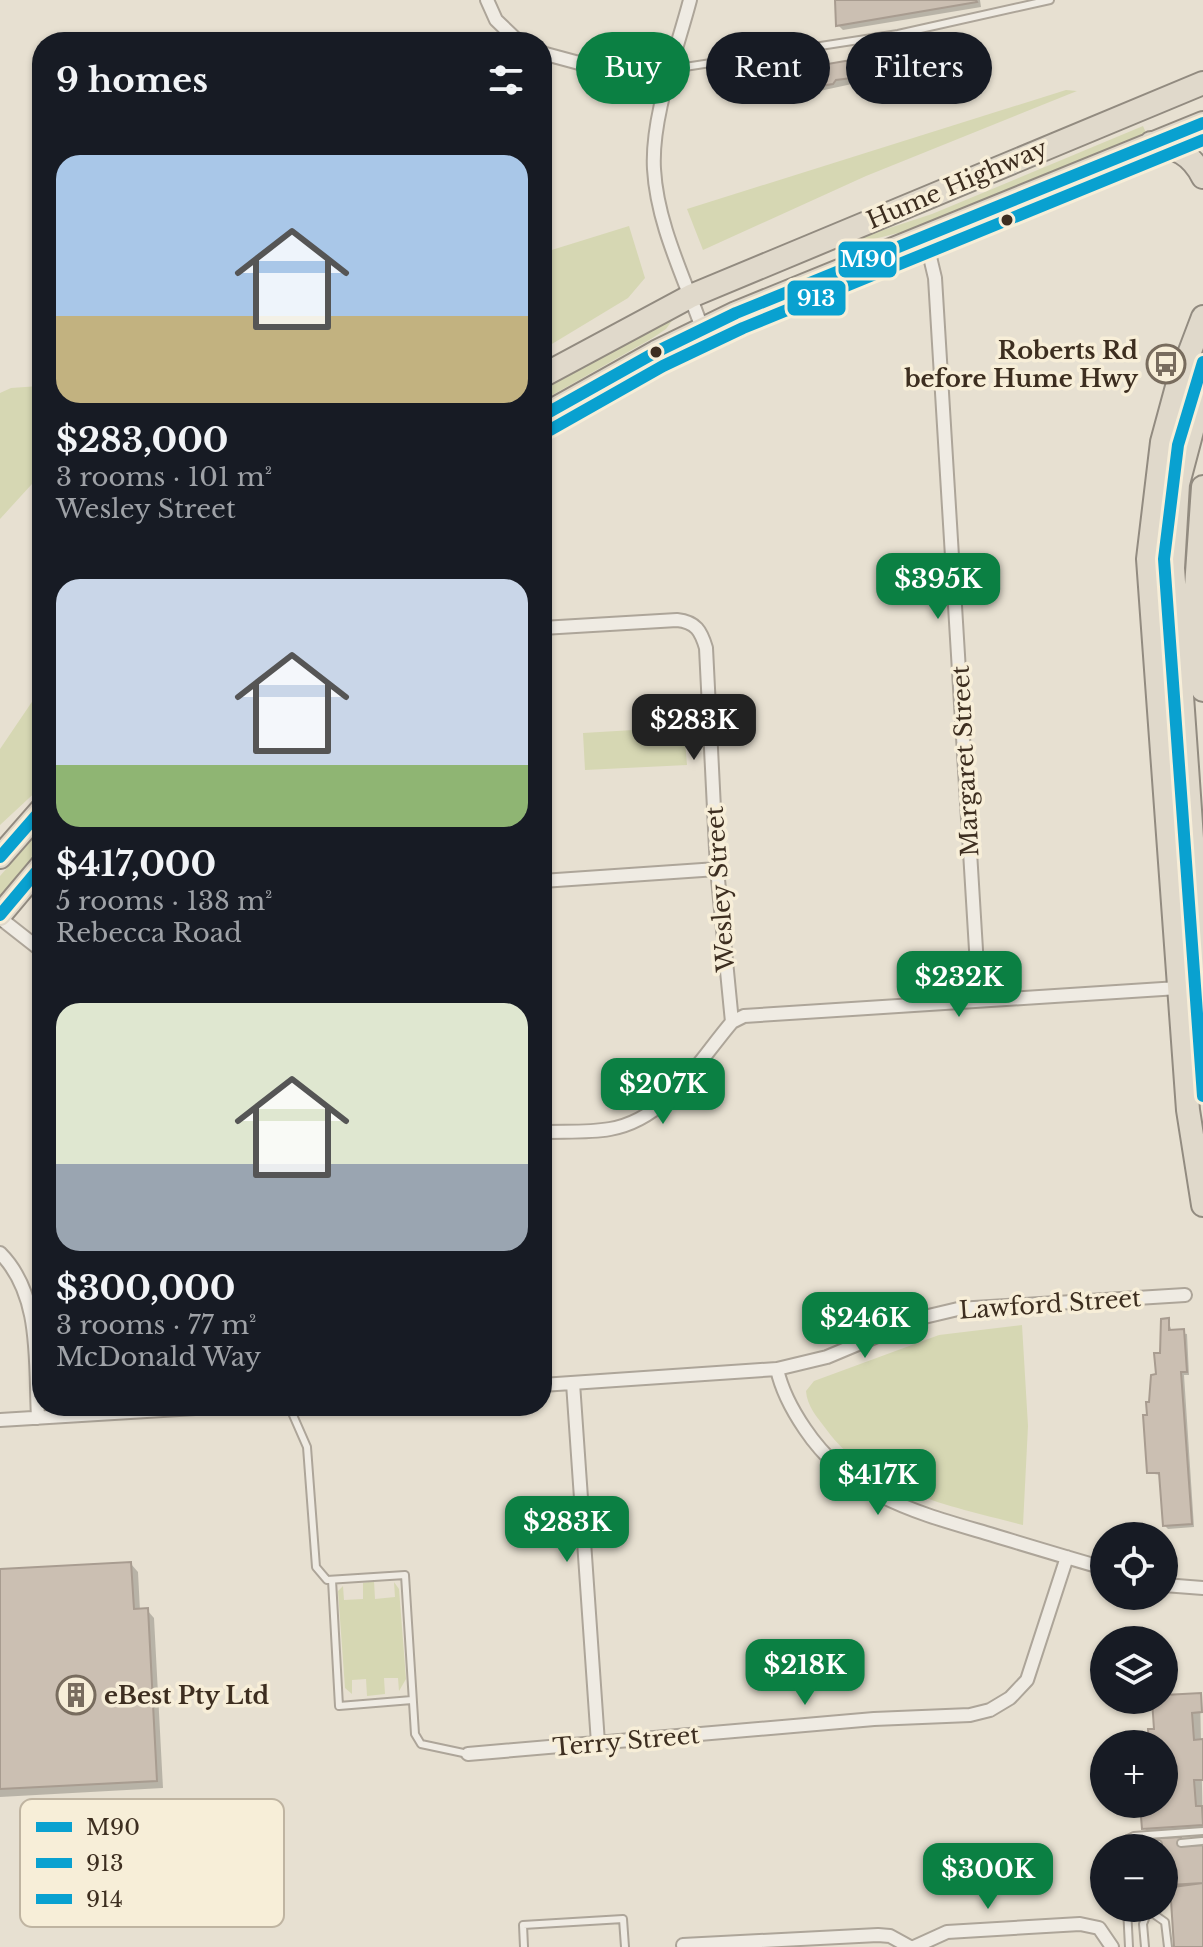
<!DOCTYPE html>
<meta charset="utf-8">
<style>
body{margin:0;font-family:"Libre Baskerville",serif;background:#20242c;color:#f1f3f6;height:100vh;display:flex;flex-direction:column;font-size:30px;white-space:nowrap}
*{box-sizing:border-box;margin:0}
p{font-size:26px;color:#9ea1a6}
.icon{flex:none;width:44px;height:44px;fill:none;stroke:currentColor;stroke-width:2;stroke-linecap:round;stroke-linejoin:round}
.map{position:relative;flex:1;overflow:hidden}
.panel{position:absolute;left:32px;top:32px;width:520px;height:1384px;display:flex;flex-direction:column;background:#171b24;border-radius:32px;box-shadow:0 2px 6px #0004}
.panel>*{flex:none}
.banner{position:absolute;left:576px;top:32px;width:506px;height:72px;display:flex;gap:16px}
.controls{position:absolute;left:1090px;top:1522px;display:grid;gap:16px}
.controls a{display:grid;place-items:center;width:88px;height:88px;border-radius:50%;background:#171b24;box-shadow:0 2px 6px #0004;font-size:40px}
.price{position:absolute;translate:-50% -68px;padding:0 18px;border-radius:16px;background:#0b8043;color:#fff;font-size:26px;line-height:52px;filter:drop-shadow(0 2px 4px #0008)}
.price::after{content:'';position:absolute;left:50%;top:48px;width:24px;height:18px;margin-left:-12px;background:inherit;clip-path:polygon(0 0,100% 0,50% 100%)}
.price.on{background:#222;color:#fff}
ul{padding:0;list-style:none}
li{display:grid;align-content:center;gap:16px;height:424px;padding:0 24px}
li span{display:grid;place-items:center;height:248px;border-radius:24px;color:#555}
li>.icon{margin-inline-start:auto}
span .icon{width:144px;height:144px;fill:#fffc;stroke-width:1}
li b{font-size:34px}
h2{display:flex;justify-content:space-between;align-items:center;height:96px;padding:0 24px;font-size:34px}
.tag{padding:0 28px;border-radius:36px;background:#171b24;box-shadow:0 2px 6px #0004;font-size:28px;line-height:72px}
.tag.on{background:#0b8043;color:#fff}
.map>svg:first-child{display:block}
.green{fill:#d6d7b3}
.shadow{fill:#0003}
.building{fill:#cbbfb2;stroke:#a89c90;stroke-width:2}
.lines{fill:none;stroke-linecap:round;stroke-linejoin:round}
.service-casing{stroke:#ada599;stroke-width:10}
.minor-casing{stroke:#ada599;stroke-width:16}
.trunk-casing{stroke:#928b80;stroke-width:26}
.service{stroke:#efebe3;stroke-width:6}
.minor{stroke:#efebe3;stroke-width:12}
.trunk{stroke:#e0d9cb;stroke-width:22}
.bus-1-casing{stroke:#f7eed8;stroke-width:18}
.bus-2-casing{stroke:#f7eed8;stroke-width:18}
.bus-3-casing{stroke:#f7eed8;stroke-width:18}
.bus-1{stroke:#09a1d0;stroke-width:12}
.bus-2{stroke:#09a1d0;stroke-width:12}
.bus-3{stroke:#09a1d0;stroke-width:12}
.bus-dot{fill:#3d2e20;stroke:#f7eed8;stroke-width:3}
.labels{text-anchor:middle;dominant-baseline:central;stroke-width:7;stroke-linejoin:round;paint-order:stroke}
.street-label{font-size:24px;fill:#3d2e20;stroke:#f7eed8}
.poi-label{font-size:24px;font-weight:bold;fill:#3d2e20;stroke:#f7eed8;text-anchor:end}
.key{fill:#f7eed8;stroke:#bfb4a1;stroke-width:2}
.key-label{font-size:22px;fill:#3d2e20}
.line-badge{stroke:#f7eed8;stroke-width:3}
.badge-label{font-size:22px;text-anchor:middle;font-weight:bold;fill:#fff}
</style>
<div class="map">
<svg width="1203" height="1947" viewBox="0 0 1203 1947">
<rect width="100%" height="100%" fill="#e7e0d1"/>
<!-- green -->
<path class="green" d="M1066,90L1077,91L866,176L703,250L687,209Z
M1143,126L1146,133L906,231L854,244L853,240L932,214Z
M629,226L645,278L628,298L542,350V253Z
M674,318L666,329L651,339L542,401V390Z
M39,386L42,473L0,519V393L11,388Z
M42,687V786L0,825V749Z
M684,727L687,765L585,770L583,733Z
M42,828V848L0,897V876Z
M1022,1325L1028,1426L1023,1525C951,1506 873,1493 826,1429C817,1417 807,1406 806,1391L814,1381L939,1335Z
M374,1581L375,1599L395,1597L394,1582L399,1589L406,1679L399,1691L398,1678H384L385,1694L367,1696L366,1679L352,1680V1694L345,1688L338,1591L343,1586L344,1600L363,1599V1583Z"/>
<!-- shadow -->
<path class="shadow" d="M837,0H980L981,7L843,30L838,25Z
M933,48L938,54L940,65L801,95L795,90L778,93L772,88Z
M1168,1320L1172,1332L1187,1334L1189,1375H1184L1194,1527L1168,1529L1164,1525L1161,1475L1148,1473L1149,1417Z
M131,1564L138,1572L140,1611L147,1610L154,1618L163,1788L0,1797V1571Z
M1200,1695L1203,1832L1152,1836L1144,1828L1142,1804H1164V1744H1150L1156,1731L1154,1700Z"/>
<!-- building -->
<path class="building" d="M835,0H976L977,2L836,26Z
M933,46L935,60L879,69L876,75L836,80L833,84L794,90L788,85L771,89L769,74Z
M1169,1318V1330L1184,1329L1187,1372H1181L1192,1524L1163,1526L1159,1473H1147L1143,1415H1147L1146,1402H1149L1151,1375L1156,1374L1154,1353H1160L1161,1319Z
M131,1562L134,1609L148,1608L157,1781L0,1789V1569Z
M1201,1693L1202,1712L1192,1713L1194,1740L1203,1739V1780H1194L1196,1806H1202L1203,1825L1142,1829L1140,1804H1164V1744H1149L1148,1729H1154L1152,1700H1164V1695Z
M1203,1836V1883L1165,1888L1164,1848H1159L1158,1838L1181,1837V1846L1203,1845Z
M1203,1883V1947H1174L1170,1885Z"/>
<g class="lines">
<!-- service casing -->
<g class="service-casing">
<path id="service" d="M672,69L898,34L1050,0
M289,1406L307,1447L316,1567L327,1580L405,1575L415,1734L421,1744L468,1754
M332,1580L339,1706L412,1700
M1181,1843L1202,1841
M1124,1848L1126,1840L1134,1836L1203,1831
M1142,1848L1158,1844
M1127,1908L1129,1947
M1145,1908L1165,1922L1168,1947
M524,1947L523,1925L623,1919L625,1947
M1145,1947L1143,1924L1148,1911"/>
</g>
<!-- minor casing -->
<g class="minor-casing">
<path id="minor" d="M487,0L496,20L519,42
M690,0C677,50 651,117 654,169C657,224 684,277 702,328
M542,53L668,87
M925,236L935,278L979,999
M542,628L677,620C696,622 701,631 706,648L717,869L732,1022
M542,881L717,869
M0,918L42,951
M542,1132C564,1131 588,1133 610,1129C667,1119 697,1063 732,1022L744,1016L1178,988
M0,1253C42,1295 35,1363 38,1418
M777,1369C782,1392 792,1410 805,1429C849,1495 915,1512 986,1533C1026,1545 1065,1557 1104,1568
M573,1383L598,1743
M542,1385L777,1369L827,1357L920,1318L958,1309L1185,1295
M0,1420L228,1406
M1164,1585L1203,1588
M468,1754L874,1719L970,1715L990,1710L1010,1698L1027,1680L1067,1557
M683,1945L878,1935L890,1936L910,1947
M914,1947L947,1932L1080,1924L1099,1928L1112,1947"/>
</g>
<!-- trunk casing -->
<g class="trunk-casing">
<path id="trunk" d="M1151,143C1176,148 1191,153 1203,177
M1203,317L1178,383L1162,442L1148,559L1188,1110L1203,1205
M542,376L691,296L1203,83
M1203,389L1178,484L1173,568L1203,995
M542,416L656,352L736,313L1203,123
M1203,487L1196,587L1203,690
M0,857L42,809
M0,915L42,865"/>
</g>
<!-- service -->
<use href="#service" class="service"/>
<!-- minor -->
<use href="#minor" class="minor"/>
<!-- trunk -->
<use href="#trunk" class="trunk"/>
<!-- bus-1 casing -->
<g class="bus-1-casing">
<path id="bus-1" d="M542,416L656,352L736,313L1203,123
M0,857L42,809
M0,915L42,865"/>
</g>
<!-- bus-2 casing -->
<g class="bus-2-casing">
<path id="bus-2" d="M550,430L663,366L743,328L1203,140"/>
</g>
<!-- bus-3 casing -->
<g class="bus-3-casing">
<path id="bus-3" d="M1203,362L1178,445L1164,559L1203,1096"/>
</g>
<!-- bus-1 -->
<use href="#bus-1" class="bus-1"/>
<!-- bus-2 -->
<use href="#bus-2" class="bus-2"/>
<!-- bus-3 -->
<use href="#bus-3" class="bus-3"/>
</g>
<!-- icons -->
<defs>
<g id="bus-ring" transform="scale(2)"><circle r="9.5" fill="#f7eed8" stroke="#786c5e" stroke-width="1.5"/><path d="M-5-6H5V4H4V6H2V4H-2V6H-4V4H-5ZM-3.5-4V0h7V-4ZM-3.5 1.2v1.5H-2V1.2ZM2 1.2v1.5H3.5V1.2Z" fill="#786c5e"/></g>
<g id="building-ring" transform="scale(2)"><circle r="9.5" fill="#f7eed8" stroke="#786c5e" stroke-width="1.5"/><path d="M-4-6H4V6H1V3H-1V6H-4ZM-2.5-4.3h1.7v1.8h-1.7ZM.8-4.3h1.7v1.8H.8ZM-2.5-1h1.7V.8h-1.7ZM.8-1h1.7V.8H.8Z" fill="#786c5e"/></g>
</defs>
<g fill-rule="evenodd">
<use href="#bus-ring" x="1166" y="364"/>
<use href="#building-ring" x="76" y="1695"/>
</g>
<!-- markers -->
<g class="bus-dot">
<circle cx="1007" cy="220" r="7"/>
<circle cx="656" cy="352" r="7"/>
</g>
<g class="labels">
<!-- street labels -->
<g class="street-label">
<text transform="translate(957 184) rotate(-23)">Hume Highway</text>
<text transform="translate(965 761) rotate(-93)">Margaret Street</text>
<text transform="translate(720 889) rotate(-94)">Wesley Street</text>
<text transform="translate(1050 1304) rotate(-4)">Lawford Street</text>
<text transform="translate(626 1741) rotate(-5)">Terry Street</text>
</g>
<!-- poi labels -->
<g class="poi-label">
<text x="1138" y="350">Roberts Rd<tspan x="1138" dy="28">before Hume Hwy</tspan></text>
<text x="104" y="1695" text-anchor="start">eBest Pty Ltd</text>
</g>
</g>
<!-- legend -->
<rect x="20" y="1799" width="264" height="128" rx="12" class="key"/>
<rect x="36" y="1822" width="36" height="10" fill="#09a1d0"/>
<rect x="36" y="1858" width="36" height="10" fill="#09a1d0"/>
<rect x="36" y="1894" width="36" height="10" fill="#09a1d0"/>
<g class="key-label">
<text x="86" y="1835">M90</text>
<text x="86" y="1871">913</text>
<text x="86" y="1907">914</text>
</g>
<g class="line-badge">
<rect x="837" y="240" width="61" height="39" rx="8" fill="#09a1d0"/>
<rect x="786" y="279" width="61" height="38" rx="8" fill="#09a1d0"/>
</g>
<g class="badge-label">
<text x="868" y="267">M90</text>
<text x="816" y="306">913</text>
</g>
</svg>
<div class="controls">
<a><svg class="icon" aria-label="locate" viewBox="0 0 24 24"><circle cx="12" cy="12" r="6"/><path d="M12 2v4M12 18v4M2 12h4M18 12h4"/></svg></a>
<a><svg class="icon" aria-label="layers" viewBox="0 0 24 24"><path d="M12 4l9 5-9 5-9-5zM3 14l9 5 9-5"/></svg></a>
<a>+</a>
<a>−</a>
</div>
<b class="price" style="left:938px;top:621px">$395K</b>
<b class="price on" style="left:694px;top:762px">$283K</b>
<b class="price" style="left:959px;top:1019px">$232K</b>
<b class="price" style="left:663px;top:1126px">$207K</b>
<b class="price" style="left:865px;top:1360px">$246K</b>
<b class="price" style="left:878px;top:1517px">$417K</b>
<b class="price" style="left:567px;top:1564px">$283K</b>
<b class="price" style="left:805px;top:1707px">$218K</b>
<b class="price" style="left:988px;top:1911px">$300K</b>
<div class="banner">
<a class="tag on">Buy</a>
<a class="tag">Rent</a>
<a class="tag">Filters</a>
</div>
<section class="panel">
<h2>9 homes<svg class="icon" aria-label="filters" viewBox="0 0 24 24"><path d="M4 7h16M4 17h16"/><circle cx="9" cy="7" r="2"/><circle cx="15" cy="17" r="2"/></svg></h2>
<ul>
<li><span style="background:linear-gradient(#a9c7e8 65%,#c2b280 0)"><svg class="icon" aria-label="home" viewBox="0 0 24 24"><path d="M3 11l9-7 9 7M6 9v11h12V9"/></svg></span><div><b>$283,000</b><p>3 rooms · 101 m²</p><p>Wesley Street</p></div></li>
<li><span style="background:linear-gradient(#c9d6e8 75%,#8fb573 0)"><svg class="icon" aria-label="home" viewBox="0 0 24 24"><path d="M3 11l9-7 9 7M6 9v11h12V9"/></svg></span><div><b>$417,000</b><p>5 rooms · 138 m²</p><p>Rebecca Road</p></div></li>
<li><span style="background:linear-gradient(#dfe7d0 65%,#9aa5b1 0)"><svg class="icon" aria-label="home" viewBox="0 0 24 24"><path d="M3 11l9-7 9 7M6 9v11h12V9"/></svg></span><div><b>$300,000</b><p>3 rooms · 77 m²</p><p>McDonald Way</p></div></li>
</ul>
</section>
</div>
